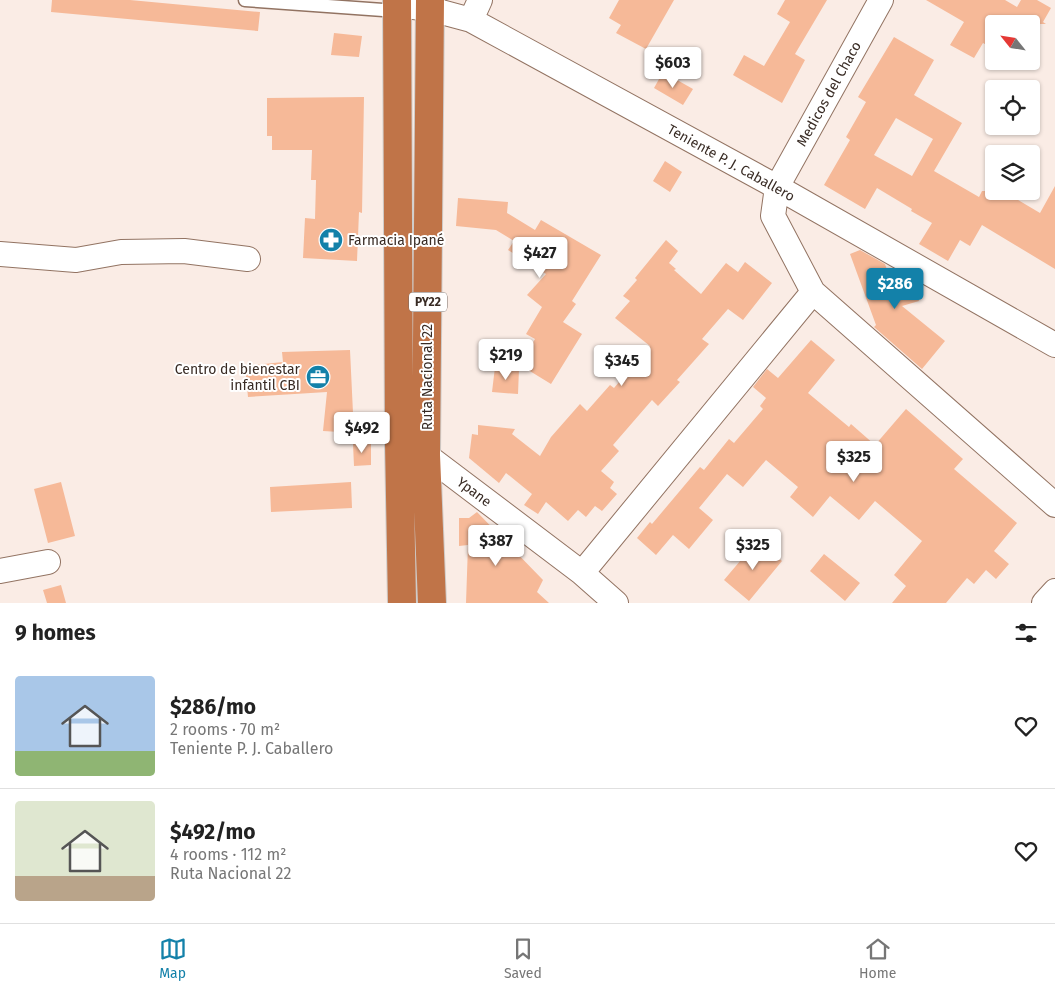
<!DOCTYPE html>
<meta charset="utf-8">
<style>
body{margin:0;font-family:"Fira Sans",sans-serif;background:#f2f2f2;color:#222;height:100vh;display:flex;flex-direction:column;font-size:19px;white-space:nowrap}
*{box-sizing:border-box;margin:0}
p{font-size:16px;color:#767676}
.icon{flex:none;width:28px;height:28px;fill:none;stroke:currentColor;stroke-width:2;stroke-linecap:round;stroke-linejoin:round}
.map{position:relative;height:603px;overflow:hidden}
.details{display:flex;flex-direction:column;background:#fff;flex:1}
.details>*{flex:none}
.needle{width:32px;rotate:300deg}
.buttons{position:absolute;left:985px;top:15px;display:grid;gap:10px}
.buttons a{display:grid;place-items:center;width:55px;height:55px;border-radius:5px;background:#fff;box-shadow:0 1px 4px #0004;font-size:25px}
.price{position:absolute;translate:-50% -42px;padding:0 11px;border-radius:5px;background:#fff;color:#222;font-size:16px;line-height:32px;filter:drop-shadow(0 1px 2px #0008)}
.price::after{content:'';position:absolute;left:50%;top:30px;width:15px;height:11px;margin-left:-8px;background:inherit;clip-path:polygon(0 0,100% 0,50% 100%)}
.price.selected{background:#1381a9;color:#fff}
ul{padding:0;list-style:none}
li{display:flex;align-items:center;gap:15px;height:125px;padding:0 15px}
li+li{border-top:1px solid #e0e0e0}
li span{display:grid;place-items:center;flex:none;width:140px;height:100px;border-radius:5px;color:#555}
li>.icon{margin-inline-start:auto}
span .icon{width:60px;height:60px;fill:#fffc;stroke-width:1}
li b{font-size:21px}
h2{display:flex;justify-content:space-between;align-items:center;height:60px;padding:0 15px;font-size:21px}
.dock{display:flex;justify-content:space-around;align-items:center;height:70px;border-top:1px solid #e0e0e0;background:#fff;font-size:14px;color:#767676}
.dock a{display:grid;justify-items:center;gap:2px}
.dock .selected{color:#1381a9}
.map>svg:first-child{display:block}
.building{fill:#f6b998;fill-rule:evenodd}
.lines{fill:none;stroke-linecap:round;stroke-linejoin:round}
.lane-casing{stroke:#927362;stroke-width:15}
.street-casing{stroke:#927362;stroke-width:26}
.highway-casing{stroke:#cfccca;stroke-width:30}
.lane{stroke:#fff;stroke-width:12}
.street{stroke:#fff;stroke-width:24}
.highway{stroke:#c07448;stroke-width:28}
.labels{text-anchor:middle;dominant-baseline:central;stroke-width:4;stroke-linejoin:round;paint-order:stroke}
.shield{fill:#fff;stroke:#746b66;stroke-width:1}
.shield-label{font-size:12px;font-weight:bold;fill:#382b24}
.street-label{font-size:14px;fill:#382b24;stroke:#fff}
.poi-label{font-size:14px;fill:#382b24;stroke:#fff;text-anchor:start}
</style>
<div class="map">
<svg width="1055" height="603" viewBox="0 0 1055 603">
<rect width="100%" height="100%" fill="#faece5"/>
<!-- building -->
<path class="building" d="M52,0H130L260,12L258,31L51,12Z
M619,0H674L646,49L616,33L621,25L609,18Z
M785,0H827L795,54L805,60L782,103L733,75L744,55L764,66L790,22L777,14Z
M926,0H1005L1017,7L1021,0H1037L1051,8L1043,22L1046,24H994V49L983,43L974,58L950,45L964,22Z
M334,33L362,36L359,57L331,55Z
M894,37L934,60L914,95L962,123L934,171L979,197L982,191H1003L1040,213L1055,186V269L982,225L970,246L960,240L948,261L919,244L932,223L911,211L912,209L877,188L865,209L824,185L850,140L846,137L866,102L858,97ZM896,118L933,139L912,176L874,155Z
M663,72L693,89L683,105L654,88Z
M364,97L362,213L359,212L357,261L303,258L305,218L315,219L316,180H311L312,150H272V136H267V98Z
M665,161L682,172L670,192L653,181Z
M458,198L508,202L507,213L535,230L541,220L601,255L572,301L576,304L563,322L582,334L551,384L520,365L535,339L526,334L542,307L527,295L546,274L508,250L514,241L496,230L456,226Z
M666,240L678,251L669,263L676,269L674,270L701,294L726,263L738,272L745,262L772,283L743,320L728,309L702,339L709,344L677,380L680,382L658,406L652,400L613,445L619,451L601,471L614,482L610,488L617,494L602,511L595,506L586,517L578,510L568,521L546,502L538,514L524,505L532,494L506,473L499,483L469,458L472,434L478,435V425L515,429L512,434L540,456L551,437L580,404L587,411L610,385L614,388L650,346L615,318L630,301L623,296L637,280L635,278Z
M860,250L885,264L891,281L906,276L912,280L919,301L902,306L945,341L922,369L874,327L876,325L850,254Z
M811,340L835,360L808,393L849,427L851,424L875,445L906,409L963,459L954,469L1017,523L994,551L1009,564L996,579L986,570L974,584L967,578L946,603H892L906,586L894,575L922,541L875,501L859,520L830,496L813,517L790,497L798,487L766,460L743,487L727,474L699,508L713,520L689,549L673,535L656,555L637,538L650,522L652,524L700,467L704,470L729,439L734,443L763,409L760,406L766,398L753,387L767,369L778,378Z
M350,350L353,413H358L356,433L323,431L327,392L248,397L245,366L283,362L282,352Z
M495,367L519,369L518,394L492,392Z
M371,443V465L354,466L353,444Z
M61,482L75,536L48,543L34,489Z
M351,482L352,508L271,512L270,487Z
M477,512L543,580L537,592L549,603H466L468,545L459,546V518H469Z
M757,541L782,561L749,601L724,580Z
M824,554L860,583L845,601L810,571Z
M61,585L66,603H47L43,590Z"/>
<g class="lines">
<!-- lane casing -->
<g class="lane-casing">
<path id="lane" d="M245,0L397,11"/>
</g>
<!-- street casing -->
<g class="street-casing">
<path id="street" d="M881,0L777,187L773,216L813,292L1055,505
M397,5L430,9L471,20L777,187L1055,345
M471,20L480,0
M0,254L76,260L121,252L184,251L248,259
M412,449L426,455L582,573L616,603
M0,571L48,562
M582,573L813,292
M1044,603L1055,591"/>
</g>
<!-- highway casing -->
<g class="highway-casing">
<path id="highway" d="M397,0L399,443L402,603
M430,0L426,455L432,603"/>
</g>
<!-- lane -->
<use href="#lane" class="lane"/>
<!-- street -->
<use href="#street" class="street"/>
<!-- highway -->
<use href="#highway" class="highway"/>
</g>
<!-- icons -->
<defs>
<g id="pharmacy-disc" transform="scale(1.25)"><circle r="9.5" fill="#1381a9" stroke="#fff"/><path d="M-2-6h4v4h4v4h-4v4h-4v-4h-4v-4h4Z" fill="#fff"/></g>
<g id="office-disc" transform="scale(1.25)"><circle r="9.5" fill="#1381a9" stroke="#fff"/><path d="M-6-3h4V-5.5h4V-3h4V5H-6ZM-1-4.5V-3h2v-1.5ZM-6 0V1H6V0Z" fill="#fff"/></g>
</defs>
<g fill-rule="evenodd">
<use href="#pharmacy-disc" x="331" y="240"/>
<use href="#office-disc" x="318" y="377"/>
</g>
<g class="labels">
<!-- shield labels -->
<rect class="shield" x="409" y="292.5" width="38" height="19" rx="4"/>
<g class="shield-label">
<text x="428" y="302">PY22</text>
</g>
<!-- street labels -->
<g class="street-label">
<text transform="translate(829 94) rotate(-61)">Medicos del Chaco</text>
<text transform="translate(731 163) rotate(29)">Teniente P. J. Caballero</text>
<text transform="translate(427 377) rotate(-90)">Ruta Nacional 22</text>
<text transform="translate(474 492) rotate(37)">Ypane</text>
</g>
<!-- poi labels -->
<g class="poi-label">
<text x="348" y="240">Farmacia Ipané</text>
<text x="300" y="369" text-anchor="end">Centro de bienestar<tspan x="300" dy="16">infantil CBI</tspan></text>
</g>
</g>
</svg>
<div class="buttons">
<a><svg class="needle" viewBox="-14 -14 28 28"><path d="M0-13l5 13h-10z" fill="#e53935"/><path d="M0 13l5-13h-10z" fill="#767676"/></svg></a>
<a><svg class="icon" aria-label="locate" viewBox="0 0 24 24"><circle cx="12" cy="12" r="6"/><path d="M12 2v4M12 18v4M2 12h4M18 12h4"/></svg></a>
<a><svg class="icon" aria-label="layers" viewBox="0 0 24 24"><path d="M12 4l9 5-9 5-9-5zM3 14l9 5 9-5"/></svg></a>
</div>
<b class="price" style="left:673px;top:89px">$603</b>
<b class="price" style="left:540px;top:279px">$427</b>
<b class="price selected" style="left:895px;top:310px">$286</b>
<b class="price" style="left:506px;top:381px">$219</b>
<b class="price" style="left:622px;top:387px">$345</b>
<b class="price" style="left:362px;top:454px">$492</b>
<b class="price" style="left:854px;top:483px">$325</b>
<b class="price" style="left:496px;top:567px">$387</b>
<b class="price" style="left:753px;top:571px">$325</b>
</div>
<section class="details">
<h2>9 homes<svg class="icon" aria-label="filters" viewBox="0 0 24 24"><path d="M4 7h16M4 17h16"/><circle cx="9" cy="7" r="2"/><circle cx="15" cy="17" r="2"/></svg></h2>
<ul>
<li><span style="background:linear-gradient(#a9c7e8 75%,#8fb573 0)"><svg class="icon" aria-label="home" viewBox="0 0 24 24"><path d="M3 11l9-7 9 7M6 9v11h12V9"/></svg></span><div><b>$286/mo</b><p>2 rooms · 70 m²</p><p>Teniente P. J. Caballero</p></div><svg class="icon" aria-label="heart" viewBox="0 0 24 24"><path d="M12 20l-8-8c-3-5 5-10 8-4 3-6 11-1 8 4z"/></svg></li>
<li><span style="background:linear-gradient(#dfe7d0 75%,#b9a48a 0)"><svg class="icon" aria-label="home" viewBox="0 0 24 24"><path d="M3 11l9-7 9 7M6 9v11h12V9"/></svg></span><div><b>$492/mo</b><p>4 rooms · 112 m²</p><p>Ruta Nacional 22</p></div><svg class="icon" aria-label="heart" viewBox="0 0 24 24"><path d="M12 20l-8-8c-3-5 5-10 8-4 3-6 11-1 8 4z"/></svg></li>
</ul>
</section>
<nav class="dock">
<a class="selected"><svg class="icon" aria-label="map" viewBox="0 0 24 24"><path d="M3 6l6-2 6 2 6-2v14l-6 2-6-2-6 2zM9 4v14M15 6v14"/></svg>Map</a>
<a><svg class="icon" aria-label="saved" viewBox="0 0 24 24"><path d="M7 4h10v16l-5-4-5 4z"/></svg>Saved</a>
<a><svg class="icon" aria-label="home" viewBox="0 0 24 24"><path d="M3 11l9-7 9 7M6 9v11h12V9"/></svg>Home</a>
</nav>
